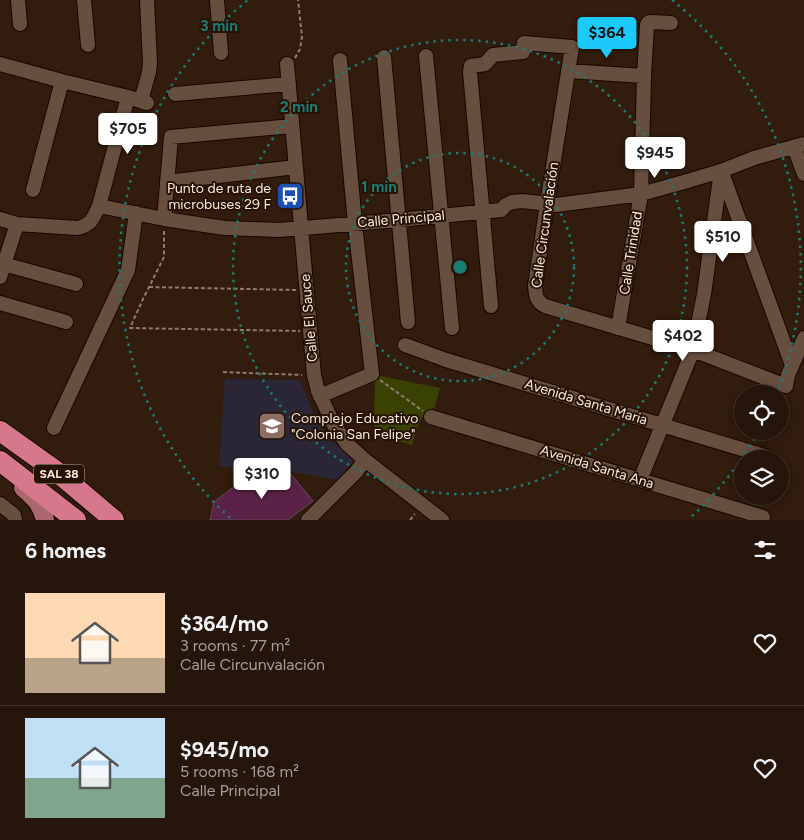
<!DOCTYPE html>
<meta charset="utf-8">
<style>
body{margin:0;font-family:Figtree,sans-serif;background:#312218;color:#f1f3f6;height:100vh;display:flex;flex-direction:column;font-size:19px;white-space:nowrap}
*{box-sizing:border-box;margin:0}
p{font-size:16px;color:#a39f9c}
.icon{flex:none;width:28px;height:28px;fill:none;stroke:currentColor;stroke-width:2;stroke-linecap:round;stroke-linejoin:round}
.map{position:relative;height:520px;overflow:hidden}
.side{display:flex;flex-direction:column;background:#25150a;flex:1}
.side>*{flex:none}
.controls{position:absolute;left:734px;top:385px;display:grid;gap:10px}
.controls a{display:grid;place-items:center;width:55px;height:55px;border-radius:50%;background:#25150a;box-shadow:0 2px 12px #0003,0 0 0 1px #42342b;font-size:25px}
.price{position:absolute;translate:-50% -42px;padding:0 11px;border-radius:5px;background:#fff;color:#222;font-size:16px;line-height:32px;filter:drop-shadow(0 1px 2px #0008)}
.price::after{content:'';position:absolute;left:50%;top:30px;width:15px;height:11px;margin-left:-8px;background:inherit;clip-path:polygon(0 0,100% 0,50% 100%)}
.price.on{background:#1bc9fc;color:#111}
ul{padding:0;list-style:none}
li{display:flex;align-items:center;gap:15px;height:125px;padding:0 25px}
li+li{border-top:1px solid #42342b}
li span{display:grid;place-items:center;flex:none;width:140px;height:100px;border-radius:0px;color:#555}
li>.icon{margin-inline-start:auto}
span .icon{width:60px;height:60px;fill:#fffc;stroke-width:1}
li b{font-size:21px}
h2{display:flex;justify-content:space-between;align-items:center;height:60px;padding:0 25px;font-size:21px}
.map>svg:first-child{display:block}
.education{fill:#2b2636}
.green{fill:#3a4203}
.building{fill:#5b2248;stroke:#664c5b}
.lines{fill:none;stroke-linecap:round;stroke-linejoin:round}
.minor-casing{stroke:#180600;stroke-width:16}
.major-casing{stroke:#180600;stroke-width:20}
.highway-casing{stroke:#180600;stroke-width:22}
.path{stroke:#8f7d71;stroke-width:2;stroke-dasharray:4 2.5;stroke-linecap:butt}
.minor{stroke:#674f3f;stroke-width:14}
.major{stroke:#aa676d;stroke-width:18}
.highway{stroke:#d6778b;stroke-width:20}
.ring{fill:none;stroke:#1b7c74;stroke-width:2.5;stroke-dasharray:2.5 5}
.labels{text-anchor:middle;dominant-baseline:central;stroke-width:4;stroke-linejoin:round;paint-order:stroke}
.shield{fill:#271305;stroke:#baaa9f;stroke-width:1}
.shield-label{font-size:12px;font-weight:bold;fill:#f9eae1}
.poi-label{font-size:14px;fill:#f9eae1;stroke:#271305;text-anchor:end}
.street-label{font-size:14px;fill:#f9eae1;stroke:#271305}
.centre{fill:#1b7c74;stroke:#271305;stroke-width:2.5}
.ring-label{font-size:15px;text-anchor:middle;font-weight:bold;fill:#1b7c74;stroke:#271305;stroke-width:4;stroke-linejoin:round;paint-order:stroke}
</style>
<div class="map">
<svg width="804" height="520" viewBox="0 0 804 520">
<rect width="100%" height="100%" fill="#311c0e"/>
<!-- education -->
<path class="education" d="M225,379L300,380L314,414L329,439L355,459L338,480L300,473L219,466Z"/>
<!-- green -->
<path class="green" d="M375,375L440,388L435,407C418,415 418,428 412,445L385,437L374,426Z"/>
<!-- building -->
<path class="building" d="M290,473L313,501L288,520H210L214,502L244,479H282Z"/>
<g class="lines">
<!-- minor casing -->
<g class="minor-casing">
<path id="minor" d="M18,0L20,24
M84,0L88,45
M217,0L221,53
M426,56L452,328
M384,57L408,322
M0,64L62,81L128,97L147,103
M287,64L310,331L314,375L318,391L334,425L347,444L365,460L442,520
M568,71L644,76
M175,94L289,84
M141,101L149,72L150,63L147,0
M794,147L804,174
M722,173L792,365
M167,182L296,167
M33,190L62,81
M99,206L128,97
M0,219L17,224L77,228C92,225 93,218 99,206L164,219L225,228L279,230L399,220L501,210L506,205L512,202L523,201L556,205L641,194L684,182L721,171L754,158L804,144
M164,219L171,137L292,126
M0,263L76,284
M0,277L17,224
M0,303L66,322
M491,306L470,72L471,66L485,64L493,55L523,52L524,43L572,47L547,204L535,286C536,296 536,301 545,306L693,350L786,386L788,375L804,338
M618,328L641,194L644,76L647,25L648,23L651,22L671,23
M405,345L446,360L768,457
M320,396L372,374L355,224L340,60
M431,417L763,517
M54,428L128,270L136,213
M640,480L693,350L704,294L721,171
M0,504L14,515L15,520
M308,520L356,472L365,460"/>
</g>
<!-- major casing -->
<g class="major-casing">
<path id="major" d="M23,488C35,498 41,504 45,520"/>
</g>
<!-- highway casing -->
<g class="highway-casing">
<path id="highway" d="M0,431L56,471L114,520
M0,461L76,520"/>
</g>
<!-- path -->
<path class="path" d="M295,58L300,49L302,37L298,0
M164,231V257L143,299L130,328L300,331
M149,287L296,290
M223,372L302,375
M380,380L423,411
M410,520L415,514"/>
<!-- minor -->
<use href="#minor" class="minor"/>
<!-- major -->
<use href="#major" class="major"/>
<!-- highway -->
<use href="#highway" class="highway"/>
</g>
<!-- distance rings -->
<g class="ring">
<circle cx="460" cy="267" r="114"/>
<circle cx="460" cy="267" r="227"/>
<path d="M758 432A341 341 0 0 1 690 518M230 518A341 341 0 0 1 248 0M672 0A341 341 0 0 1 777 392"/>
</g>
<!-- icons -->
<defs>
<g id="bus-square" transform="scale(1.4375)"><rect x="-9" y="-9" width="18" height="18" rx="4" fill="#1a4fb4" stroke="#271305"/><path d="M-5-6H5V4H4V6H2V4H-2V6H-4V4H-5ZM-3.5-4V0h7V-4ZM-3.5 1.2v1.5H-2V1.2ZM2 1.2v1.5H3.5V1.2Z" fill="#fff"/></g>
<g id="university-square" transform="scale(1.4375)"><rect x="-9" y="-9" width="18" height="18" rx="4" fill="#8d6e63" stroke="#271305"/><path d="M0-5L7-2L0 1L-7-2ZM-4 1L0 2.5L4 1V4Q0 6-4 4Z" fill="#fff"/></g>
</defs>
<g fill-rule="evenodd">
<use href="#bus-square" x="290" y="196"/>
<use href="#university-square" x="272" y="426"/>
</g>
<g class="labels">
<!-- shield labels -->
<rect class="shield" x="34" y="464.5" width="50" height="19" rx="4"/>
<g class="shield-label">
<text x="59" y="474">SAL 38</text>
</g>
<!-- poi labels -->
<g class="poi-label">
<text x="271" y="188">Punto de ruta de<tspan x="271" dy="16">microbuses 29 F</tspan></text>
<text x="291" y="418" text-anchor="start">Complejo Educativo<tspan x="291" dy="16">"Colonia San Felipe"</tspan></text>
</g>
<!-- street labels -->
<g class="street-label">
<text transform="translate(401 219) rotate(-5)">Calle Principal</text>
<text transform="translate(545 225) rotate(-82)">Calle Circunvalación</text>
<text transform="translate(631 253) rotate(-81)">Calle Trinidad</text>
<text transform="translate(309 318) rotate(-95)">Calle El Sauce</text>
<text transform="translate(586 402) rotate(17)">Avenida Santa Maria</text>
<text transform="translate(597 467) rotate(17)">Avenida Santa Ana</text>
</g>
</g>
<circle cx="460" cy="267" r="8" class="centre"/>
<g class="ring-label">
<text x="219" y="31">3 min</text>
<text x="299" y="112">2 min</text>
<text x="379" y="192">1 min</text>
</g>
</svg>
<div class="controls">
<a><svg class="icon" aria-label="locate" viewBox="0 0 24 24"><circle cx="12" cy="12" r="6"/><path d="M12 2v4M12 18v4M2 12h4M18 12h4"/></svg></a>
<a><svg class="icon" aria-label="layers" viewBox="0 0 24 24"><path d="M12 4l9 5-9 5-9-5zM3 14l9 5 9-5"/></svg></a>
</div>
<b class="price on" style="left:607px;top:59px">$364</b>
<b class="price" style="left:128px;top:155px">$705</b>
<b class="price" style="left:655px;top:179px">$945</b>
<b class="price" style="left:723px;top:263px">$510</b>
<b class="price" style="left:683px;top:362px">$402</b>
<b class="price" style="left:262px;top:500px">$310</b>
</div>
<section class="side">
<h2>6 homes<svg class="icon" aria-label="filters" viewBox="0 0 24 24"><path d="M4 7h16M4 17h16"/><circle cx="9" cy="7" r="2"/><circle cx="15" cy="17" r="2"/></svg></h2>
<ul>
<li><span style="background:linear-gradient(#ffd9b3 65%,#b9a48a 0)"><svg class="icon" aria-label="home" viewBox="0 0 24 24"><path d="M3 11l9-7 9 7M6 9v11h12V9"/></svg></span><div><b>$364/mo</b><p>3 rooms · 77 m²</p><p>Calle Circunvalación</p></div><svg class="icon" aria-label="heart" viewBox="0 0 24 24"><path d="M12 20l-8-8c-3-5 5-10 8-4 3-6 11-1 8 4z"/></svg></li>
<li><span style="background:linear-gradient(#bfe0f5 60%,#7fa58c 0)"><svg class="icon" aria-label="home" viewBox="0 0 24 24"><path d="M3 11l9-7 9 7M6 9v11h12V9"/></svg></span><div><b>$945/mo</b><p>5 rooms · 168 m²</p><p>Calle Principal</p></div><svg class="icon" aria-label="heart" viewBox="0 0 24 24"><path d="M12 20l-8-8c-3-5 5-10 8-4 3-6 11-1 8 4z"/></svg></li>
</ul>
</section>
